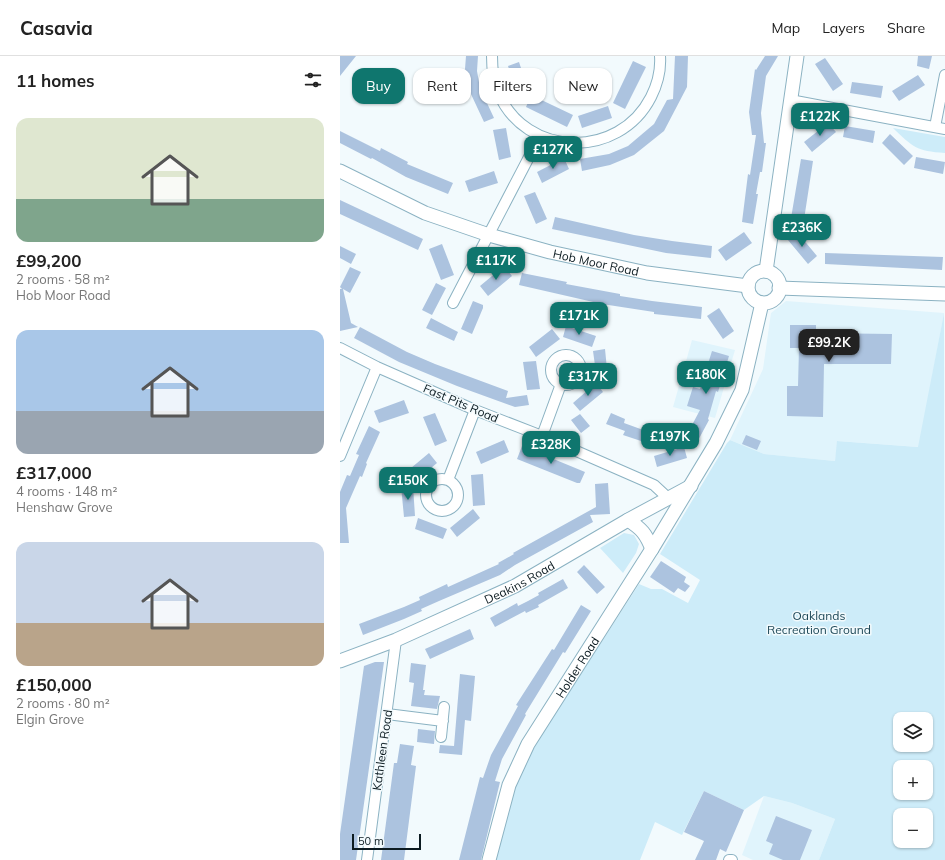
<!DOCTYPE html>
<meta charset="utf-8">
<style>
body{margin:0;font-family:Mulish,sans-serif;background:#f6f6f6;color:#222;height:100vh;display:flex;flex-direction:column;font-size:15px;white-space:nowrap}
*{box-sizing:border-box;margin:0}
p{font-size:13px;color:#767676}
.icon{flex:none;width:22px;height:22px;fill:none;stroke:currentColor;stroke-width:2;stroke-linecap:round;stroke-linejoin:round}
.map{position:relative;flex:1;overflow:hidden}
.side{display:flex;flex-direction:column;background:#fff;width:340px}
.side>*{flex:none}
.hud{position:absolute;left:12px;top:12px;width:380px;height:36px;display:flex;gap:8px}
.buttons{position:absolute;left:553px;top:656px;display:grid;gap:8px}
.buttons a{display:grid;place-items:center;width:40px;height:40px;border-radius:8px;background:#fff;box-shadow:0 1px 3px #0004;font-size:20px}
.scale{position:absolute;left:12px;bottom:10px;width:69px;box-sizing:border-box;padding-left:4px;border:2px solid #0c1b21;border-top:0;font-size:11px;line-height:14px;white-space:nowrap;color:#0c1b21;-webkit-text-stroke:3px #f2fafd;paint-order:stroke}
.price{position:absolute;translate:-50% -34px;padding:0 9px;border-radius:8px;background:#0f766e;color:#fff;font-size:13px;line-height:26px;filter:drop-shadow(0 1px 2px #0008)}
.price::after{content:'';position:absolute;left:50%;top:24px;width:12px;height:9px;margin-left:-6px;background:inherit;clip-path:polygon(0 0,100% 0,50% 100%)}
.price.active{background:#222;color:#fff}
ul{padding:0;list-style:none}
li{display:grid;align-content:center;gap:8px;height:212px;padding:0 16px}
li span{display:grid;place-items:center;height:124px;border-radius:12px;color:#555}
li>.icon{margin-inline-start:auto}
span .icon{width:72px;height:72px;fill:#fffc;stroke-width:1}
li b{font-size:17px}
h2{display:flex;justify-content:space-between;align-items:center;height:48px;padding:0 16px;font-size:17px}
.pill{padding:0 14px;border-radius:12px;background:#fff;box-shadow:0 1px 3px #0004;font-size:14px;line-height:36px}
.pill.active{background:#0f766e;color:#fff}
header{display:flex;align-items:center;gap:24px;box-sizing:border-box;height:56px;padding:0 20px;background:#fff;border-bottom:1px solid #e0e0e0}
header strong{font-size:19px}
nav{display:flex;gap:22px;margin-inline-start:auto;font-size:14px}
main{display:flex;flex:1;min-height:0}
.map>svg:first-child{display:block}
.built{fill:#e0f4fc}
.green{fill:#cdecf9;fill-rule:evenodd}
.building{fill:#acc3df}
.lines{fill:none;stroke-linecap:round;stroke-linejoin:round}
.minor-casing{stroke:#8bb2c2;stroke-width:12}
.tertiary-casing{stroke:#8bb2c2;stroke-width:15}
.minor{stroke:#fff;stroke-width:10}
.tertiary{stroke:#fff;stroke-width:13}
.labels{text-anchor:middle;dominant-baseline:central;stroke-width:3;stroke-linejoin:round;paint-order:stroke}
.street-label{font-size:12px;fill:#0c1b21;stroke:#f2fafd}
.park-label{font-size:12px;fill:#1d4858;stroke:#f2fafd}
</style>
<header>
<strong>Casavia</strong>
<nav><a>Map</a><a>Layers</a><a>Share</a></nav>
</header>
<main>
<section class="side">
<h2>11 homes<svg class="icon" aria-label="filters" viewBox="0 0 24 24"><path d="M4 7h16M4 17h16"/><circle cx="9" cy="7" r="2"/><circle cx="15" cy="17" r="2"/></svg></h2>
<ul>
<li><span style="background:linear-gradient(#dfe7d0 65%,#7fa58c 0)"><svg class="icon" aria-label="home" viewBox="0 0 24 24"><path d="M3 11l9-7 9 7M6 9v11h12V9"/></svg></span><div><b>£99,200</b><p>2 rooms · 58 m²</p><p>Hob Moor Road</p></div></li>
<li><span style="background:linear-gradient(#a9c7e8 65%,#9aa5b1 0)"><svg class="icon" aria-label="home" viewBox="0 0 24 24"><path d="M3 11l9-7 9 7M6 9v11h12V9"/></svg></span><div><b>£317,000</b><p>4 rooms · 148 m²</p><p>Henshaw Grove</p></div></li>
<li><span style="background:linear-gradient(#c9d6e8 65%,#b9a48a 0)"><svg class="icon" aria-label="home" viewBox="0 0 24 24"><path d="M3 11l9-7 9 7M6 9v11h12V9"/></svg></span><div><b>£150,000</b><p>2 rooms · 80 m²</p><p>Elgin Grove</p></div></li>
</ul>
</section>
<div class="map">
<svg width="605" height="804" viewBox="0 0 605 804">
<rect width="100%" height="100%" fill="#f2fafd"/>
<!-- built -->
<path class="built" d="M446,245L604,257L579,391L498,385L495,405L424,398L390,384L423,313L431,257Z
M352,284L395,294L375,362L333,351Z
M424,740L452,747L495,763L479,804H413L402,799Z"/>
<!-- green -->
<path class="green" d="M553,72L605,81V97C576,95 573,91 553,72Z
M604,257L605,804H479L495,763L452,747L424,740L404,754L364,735L342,779L315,766L300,804H156L169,750L182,713L201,680L299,528L311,533H322L348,547L360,524L320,498L387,387L390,384L424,398L495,405L497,385L578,391ZM560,663H586V689H560ZM560,711H586V737H560ZM560,759H586V785H560Z
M284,477L294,479L299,488L296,497L283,517L260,492Z"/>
<!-- building -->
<path class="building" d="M0,0H16L0,20Z
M126,0H138L137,15L140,32L154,62L144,66L130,36L125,13Z
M335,0H348L347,31L324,75L294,99L270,109L242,115L240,103L269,98L288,90L314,68L327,44L333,43Z
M425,0H438L426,20L421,57L424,87H426L422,116H420L416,138H418L413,168L402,166L408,118L410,119L416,79H412L409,56L415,13L416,14Z
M578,0H592L589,13L577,10Z
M485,2L503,28L493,35L475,8Z
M293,5L306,11L285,53L273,47Z
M179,6L189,36L178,40L168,10Z
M578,19L585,29L559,45L552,35Z
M512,26L543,30L541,42L510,37Z
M191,39L233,59L227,71L186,51Z
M268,50L272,62L242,72L238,60Z
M488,67L496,76L472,96L464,86Z
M505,70L535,75L533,87L503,81Z
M166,72L171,101L159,104L153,74Z
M0,75L40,95L41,92L68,106L67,108L113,127L108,138L66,121L32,102L31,103L0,87Z
M550,78L573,100L564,109L542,87Z
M576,101L605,106L603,118L574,112Z
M224,102L229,113L202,127L197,116Z
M461,103L473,105L463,170L450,168Z
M154,115L158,127L129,136L125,125Z
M195,136L207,163L196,168L184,140Z
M0,144L83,183L78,194L0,158Z
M215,161L294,179L332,185L372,190L371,202L326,197L212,173Z
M404,176L412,187L386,205L378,194Z
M457,176L477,200L468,208L448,184Z
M102,188L114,219L101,224L89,193Z
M0,190L16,198L11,208L0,202Z
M485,197L603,201L602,214L485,208Z
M164,210L172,220L148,240L140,230Z
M10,211L21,216L10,237L3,233L11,267L18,271L0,275V233H2L0,231Z
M182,217L227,226L226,228L280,238V240L312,245L362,251L361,263L314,258V256L262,248L179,229Z
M96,227L106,232L92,259L82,254Z
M133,245L143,249V252L132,278L121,273Z
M379,252L394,275L383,283L367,260Z
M91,262L118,276L114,285L86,272Z
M450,269H476V277L552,278L551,308H484L483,361L447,360V330H458L459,292H450Z
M226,270L256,280L252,291L223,281Z
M20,271L67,296L95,308L168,335L166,342L187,339L189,349L175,351L117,330L59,306L14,282Z
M212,273L220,283L196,301L189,291Z
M265,293L268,323L257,324L253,295Z
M372,295L389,300L378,336L376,335L368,363L369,364L355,390L344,384L360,354L347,350L353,331L360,333Z
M196,305L200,333L187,334L183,306Z
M256,327L263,336L240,355L233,347Z
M64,344L69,357L39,367L34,355Z
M95,357L107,385L95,390L83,361Z
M271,357L285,363L284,367L317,379L313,389L283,379L285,375L266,368Z
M240,358L250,370L241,377L231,364Z
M29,370L40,376L26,407L27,408L22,421L20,420L6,452L9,487H0V436L7,419L10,420L19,399L16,398Z
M406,379L421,385L417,394L402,388Z
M164,384L169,396L141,408L136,396Z
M182,390L245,416L240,427H237L177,403Z
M344,391L347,402L317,411L314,400Z
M89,397L97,407L73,427L65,417Z
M143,418L145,449L133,450L131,419Z
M268,427L270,458L250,459L253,466L175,509L160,519L99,545L81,553L82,555L64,563L23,579L19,568L64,551L80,544L79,541L107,528L108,531L159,508L158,507L174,498L173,497L256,451L255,428Z
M61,430H73L75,460L64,461Z
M133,453L140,462L117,481L110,472Z
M78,462L107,473L103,483L75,473Z
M321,505L346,521L344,526L350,530L345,536L338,532L334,537L310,521Z
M244,509L265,531L257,538L237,516Z
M223,523L228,532L198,549L199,551L186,557L185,555L155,571L150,562L177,547L178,550L188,545L199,539L198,537Z
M241,549L251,555L225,597L223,596L185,658L186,659L162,703L155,725L160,726L141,804H119L140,721L143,722L151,699L178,650L176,649L212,593L214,594Z
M130,573L134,583L90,603L85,593Z
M35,606H44L16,804H0V778L24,610Z
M71,607L86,609L83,634H85L84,639L100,640L97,653L71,650L74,627L69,626Z
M120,618L135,620L131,665L125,664L122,699L99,697L100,689L114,690Z
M78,673L95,675L94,688L77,686Z
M60,688L74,690L71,709L76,710L64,804H41L54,707H57Z
M364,735L404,754L386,796L380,793L376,804H355L364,785L344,776Z
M436,760L472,774L460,804H443L429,798L433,788L426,785Z"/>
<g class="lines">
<!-- minor casing -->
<g class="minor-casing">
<path id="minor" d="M152,0C152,12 153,24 158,36C185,102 279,104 311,41C317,29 321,14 320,0
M450,44L605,73
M595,71L605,19
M113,247L200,80
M0,292L37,311L135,354L202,380L314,429L328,442
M211 314a15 15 0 1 1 30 0a15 15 0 1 1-30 0Z
M202,380L221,328
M0,400L37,311
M86 439a16 16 0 1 1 32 0a16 16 0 1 1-32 0Z
M108,424L135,354
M47,658L103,665
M101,681L104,651
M27,804L56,584
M389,804H392"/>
</g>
<!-- tertiary casing -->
<g class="tertiary-casing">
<g id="tertiary">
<path id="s1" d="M0,115L85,157L149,179L210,196L307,217L408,230"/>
<path d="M426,215L457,0"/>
<circle cx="424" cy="231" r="16"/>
<path d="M439,232L605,238"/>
<path d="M288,464C302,473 306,478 312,493"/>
<path id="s2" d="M0,605L56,584L175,530L288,464L351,430"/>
<path id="s3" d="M149,804L169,729L188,688L312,493L376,387L402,334L422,247"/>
</g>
</g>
<!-- minor -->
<use href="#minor" class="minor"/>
<!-- tertiary -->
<use href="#tertiary" class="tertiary"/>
</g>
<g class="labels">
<!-- street labels -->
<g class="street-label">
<text stroke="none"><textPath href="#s1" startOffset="273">Hob Moor Road</textPath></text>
<text transform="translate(121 347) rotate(23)">Fast Pits Road</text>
<text stroke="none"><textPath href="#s2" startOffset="196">Deakins Road</textPath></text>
<text stroke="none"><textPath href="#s3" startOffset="214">Holder Road</textPath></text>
<text transform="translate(42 694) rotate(-82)">Kathleen Road</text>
</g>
<!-- park labels -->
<g class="park-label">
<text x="479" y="559">Oaklands<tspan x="479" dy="14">Recreation Ground</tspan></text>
</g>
</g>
</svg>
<div class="buttons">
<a><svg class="icon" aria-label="layers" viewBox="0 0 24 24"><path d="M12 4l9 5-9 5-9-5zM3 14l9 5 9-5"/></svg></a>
<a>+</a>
<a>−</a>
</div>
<div class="scale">50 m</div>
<b class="price" style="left:480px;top:81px">£122K</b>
<b class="price" style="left:213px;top:114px">£127K</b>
<b class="price" style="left:462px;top:192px">£236K</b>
<b class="price" style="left:156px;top:225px">£117K</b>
<b class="price" style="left:239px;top:280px">£171K</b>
<b class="price active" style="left:489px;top:307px">£99.2K</b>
<b class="price" style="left:366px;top:339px">£180K</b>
<b class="price" style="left:248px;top:341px">£317K</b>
<b class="price" style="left:330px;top:401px">£197K</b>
<b class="price" style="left:211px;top:409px">£328K</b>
<b class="price" style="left:68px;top:445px">£150K</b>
<div class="hud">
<a class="pill active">Buy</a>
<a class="pill">Rent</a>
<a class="pill">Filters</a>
<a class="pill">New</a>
</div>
</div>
</main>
